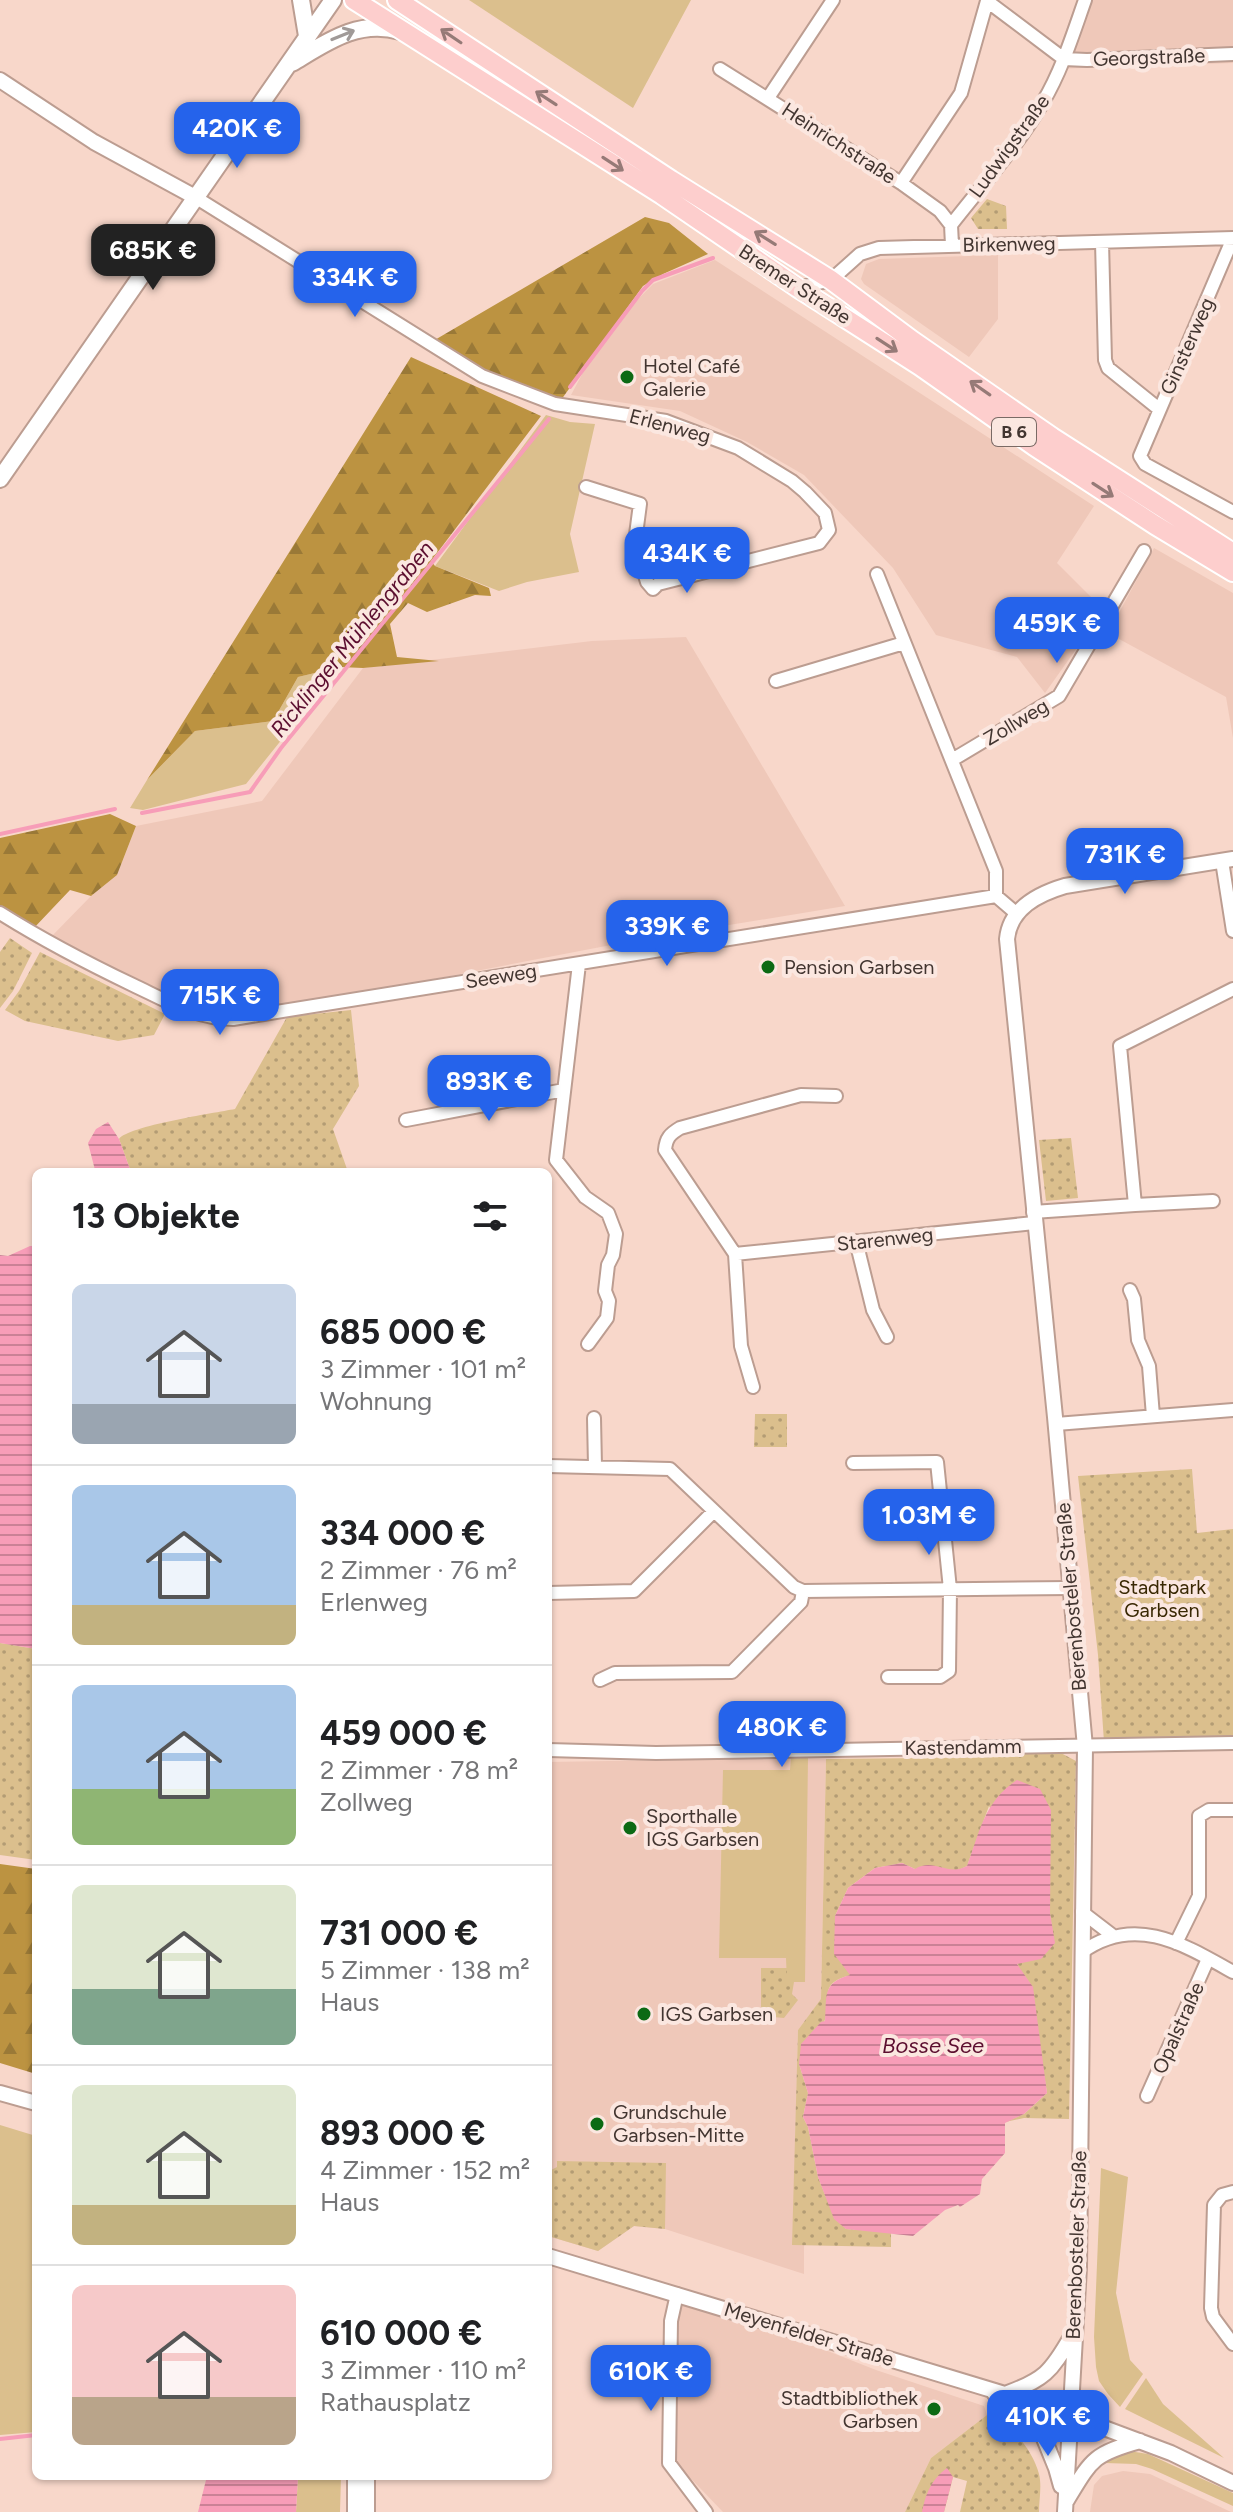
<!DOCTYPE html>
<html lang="de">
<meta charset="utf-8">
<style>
body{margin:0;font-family:Figtree,sans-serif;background:#f2f2f2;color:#202124;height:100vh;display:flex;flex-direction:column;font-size:30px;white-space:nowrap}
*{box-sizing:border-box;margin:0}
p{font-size:26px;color:#757577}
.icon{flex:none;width:44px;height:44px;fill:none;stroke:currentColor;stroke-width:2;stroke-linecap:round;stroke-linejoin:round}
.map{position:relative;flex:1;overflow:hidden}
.panel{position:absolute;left:32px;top:1168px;width:520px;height:1312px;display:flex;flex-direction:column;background:#fff;border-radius:12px;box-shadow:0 2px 6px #0004}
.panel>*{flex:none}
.price{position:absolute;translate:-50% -68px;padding:0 18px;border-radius:16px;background:#2563eb;color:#fff;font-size:26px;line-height:52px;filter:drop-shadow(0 2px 4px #0008)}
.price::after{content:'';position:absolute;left:50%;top:48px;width:24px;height:18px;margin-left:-12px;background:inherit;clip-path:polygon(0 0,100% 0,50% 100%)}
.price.selected{background:#222;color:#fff}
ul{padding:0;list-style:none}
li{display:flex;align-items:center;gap:24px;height:200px;padding:0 40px}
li+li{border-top:2px solid #e0e0e0}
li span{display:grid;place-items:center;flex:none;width:224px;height:160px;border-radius:12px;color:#555}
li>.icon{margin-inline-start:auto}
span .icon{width:96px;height:96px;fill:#fffc;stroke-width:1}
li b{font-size:34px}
h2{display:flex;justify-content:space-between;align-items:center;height:96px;padding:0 40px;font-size:34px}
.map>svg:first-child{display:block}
.built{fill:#efc8b9}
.grass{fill:#dbbf8d}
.forest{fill:url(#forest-firs)}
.park{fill:url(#park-dots)}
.water{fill:url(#water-rules)}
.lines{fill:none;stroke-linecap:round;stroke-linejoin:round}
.stream{stroke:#f79db8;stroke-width:4}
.minor-casing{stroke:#bc9d91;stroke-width:16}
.tertiary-casing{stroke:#bc9d91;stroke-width:18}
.secondary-casing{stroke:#bc9d91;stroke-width:20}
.primary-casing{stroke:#fff;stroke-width:22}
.minor{stroke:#fff;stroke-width:12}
.tertiary{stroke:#fff;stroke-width:14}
.secondary{stroke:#fff;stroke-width:16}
.primary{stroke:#fdcecd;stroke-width:18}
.oneway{stroke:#a09a98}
.oneway2{stroke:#967a77}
.poi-dot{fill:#0c6a14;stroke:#fbe7e0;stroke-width:3}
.labels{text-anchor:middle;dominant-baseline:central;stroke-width:8;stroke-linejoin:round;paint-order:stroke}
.shield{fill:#fbe7e0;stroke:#7a6a65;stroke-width:2}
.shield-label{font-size:18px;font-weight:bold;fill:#423530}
.street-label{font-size:20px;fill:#423530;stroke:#fbe7e0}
.poi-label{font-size:20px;fill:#423530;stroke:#fbe7e0;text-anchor:start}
.park-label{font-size:20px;fill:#392803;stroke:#fbe7e0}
.water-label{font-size:22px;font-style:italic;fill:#5c0e2f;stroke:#fbe7e0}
</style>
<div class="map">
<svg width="1233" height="2512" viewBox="0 0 1233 2512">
<defs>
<pattern id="forest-firs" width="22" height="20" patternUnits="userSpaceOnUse" patternTransform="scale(2)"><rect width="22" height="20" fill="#bc9341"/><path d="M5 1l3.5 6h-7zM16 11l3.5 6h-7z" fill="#9a7937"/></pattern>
<pattern id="park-dots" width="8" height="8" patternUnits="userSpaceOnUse" patternTransform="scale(2)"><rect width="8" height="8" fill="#dbbf8d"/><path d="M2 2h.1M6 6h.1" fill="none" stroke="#b39c74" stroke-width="1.8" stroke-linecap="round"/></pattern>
<pattern id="water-rules" width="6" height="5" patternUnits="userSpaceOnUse" patternTransform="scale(2)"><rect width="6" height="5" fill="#f79db8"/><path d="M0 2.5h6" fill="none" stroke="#ca8196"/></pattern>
</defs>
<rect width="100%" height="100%" fill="#f8d7ca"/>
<!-- built -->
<path class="built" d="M1077,0H1233V63L1052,69Z
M998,255V319L969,357L864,284L861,279L866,264L879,259Z
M715,260L1094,506L1057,563L1104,610L1045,693L1017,657L936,635L893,568L804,475L747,442L680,411L571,395L603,335L653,284Z
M1154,548L1233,593V738L1226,697L1108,633Z
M686,637L845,906L632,941L424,981L249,1011L217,1010L175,1000L50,938L91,896L117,875L136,826L262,801L363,668L592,641Z
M791,1758L826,1759L821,2000L798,2030L793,2245H804V2274L665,2229L634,2226L598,2251L548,2236V1762Z
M680,2305L782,2333L876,2370L984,2406L987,2415L931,2458L905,2512H723L676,2463V2326Z
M1123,2471L1150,2474L1231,2512H1090L1094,2485L1102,2476Z"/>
<!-- grass -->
<path class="grass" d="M469,0H691L633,108Z
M546,415L570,422L595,424L570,534L579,572L527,582L499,591L435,566Z
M340,667L246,784L143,810L130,808L147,780L195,731L273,721L298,677Z
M791,1758H808L805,1982H787L786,1958H719L723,1770H790Z
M0,2125L36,2136V2432L0,2435Z
M1101,2168L1128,2177L1116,2293L1130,2360L1143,2374L1120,2407L1108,2394L1099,2381L1096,2367L1094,2337Z
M1146,2378L1163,2404L1224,2458L1125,2409Z
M1129,2451L1148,2454L1233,2493V2506L1152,2469L1136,2464L1105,2463L1104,2460Z
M298,2476H341L340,2512H296Z"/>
<!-- forest -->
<path class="forest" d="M645,217L669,223L708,254L663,274L643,286L561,400L495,375L433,341Z
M411,357L541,416L431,561L435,566L489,588L491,596L475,595L427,612L408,603L390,624L397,657L439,661L363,668L340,667L298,677L273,721L195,731L147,780Z
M110,814L136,826L117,875L91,896L70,890L33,929L0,908V838Z
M0,1864L36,1869V2074L0,2063Z"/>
<!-- park -->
<path class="park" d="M987,199L1006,206L1007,229H978L971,218Z
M10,938L32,953L13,991L0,1008V952Z
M40,952L165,1014L154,1035L118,1041L25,1021L5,1010L19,991Z
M351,1010L359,1086L333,1129L348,1172H131L119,1139C128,1126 214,1113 235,1109L287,1017Z
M1071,1138L1078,1198L1046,1201L1039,1140Z
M755,1414H787V1447H754Z
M1192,1469L1197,1533L1233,1529V1740L1104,1742L1098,1655L1078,1476Z
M0,1643L36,1649V1860L0,1855Z
M1059,1752L1076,1761L1069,2119L1024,2118L1005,2122L1024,2114L1047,2093L1041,2055L1017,1963L1054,1943L1050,1914L989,1806L967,1866L957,1871L915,1869L902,1863L875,1868L848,1888L835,1916L851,1975C814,1984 835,2001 823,2025C817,2039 807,2051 799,2064L808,2093L803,2117L808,2127L818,2177L826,2197L846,2229L891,2232V2247L792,2245L798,2030L821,1999L826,1759L929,1758Z
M761,1968H787V1982H794L792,1994L798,2000L784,2018L761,2016Z
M557,2161L666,2163L665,2229L634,2226L598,2251L548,2236L549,2171L557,2167Z
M987,2415C1010,2421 1033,2451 1039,2474C1042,2486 1039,2500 1039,2512H960L967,2481L953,2477L944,2512H905L931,2458Z"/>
<!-- water -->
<path class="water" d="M108,1122L119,1139L131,1172L95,1170L88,1143L96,1129Z
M30,1246H36V1649L0,1643V1255L8,1256Z
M1017,1780L1040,1789L1051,1810L1050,1913L1055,1943L1041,1959L1017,1964L1033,1987L1047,2093L1024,2114L1005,2123V2153L982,2179L980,2194L960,2207L958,2205L945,2210L913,2236L846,2229L834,2219L818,2177L808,2127L803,2117L808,2093L799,2064L801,2044L821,2022L825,2021C827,1995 822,1983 850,1975L834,1954L835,1916L848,1888L875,1868L902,1863L915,1869C934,1857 947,1877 967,1866C980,1831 984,1802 1017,1780Z
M947,2468L953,2477L944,2512H922C926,2493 931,2480 947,2468Z
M207,2476H298L296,2512H198Z"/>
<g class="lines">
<!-- stream -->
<path class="stream" d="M570,387L642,291L653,280L713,258
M142,813L250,792L281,748L549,419
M0,834L115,809
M0,2439L36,2435"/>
<!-- minor casing -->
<g class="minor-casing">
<path id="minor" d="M1064,59L1087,60L1233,54
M720,69L901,183L940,211L951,225
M768,98L833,0
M901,183L961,93L987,1L1064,59
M195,197L482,376L555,404L666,421L738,448L792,481L805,492L825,513L829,530L819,543L658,584L653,589L647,582L635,542L640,504L586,487
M1233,238L1140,456L1145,464L1233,512
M1102,242L1105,360L1108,368L1159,409
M952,245L951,225C982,185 1018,146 1043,102C1062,70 1073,34 1085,0
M798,288L831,280L860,254L879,248L1233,238
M877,574L996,871V896
M776,681L904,643
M952,760L1059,696L1144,551
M1222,861L1233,931
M0,913C43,940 87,963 133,985C165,1000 196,1019 233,1019L996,896L1017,914
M579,964L556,1160L585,1197L608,1213L616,1234L613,1255L608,1265L605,1291L609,1301L607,1318L588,1344
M406,1120L564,1090
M1135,1205L1213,1201
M1033,1212L1135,1205L1120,1046L1233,989
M856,1241L873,1310L887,1337
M735,1254L1034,1223
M1130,1290L1134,1299L1138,1340L1149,1366L1153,1416
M753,1387L741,1346L735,1254L665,1150C666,1138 670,1134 680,1128L801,1095L836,1096
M594,1418L595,1466
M1056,1424L1233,1410
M853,1463L937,1462L950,1589L949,1671L940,1677H888
M548,1466L670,1469L794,1587L803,1591L1071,1588
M548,1593L634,1591L714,1511
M600,1680L615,1673L732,1672L801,1602L803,1591
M548,1750L656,1753L1233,1743
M1082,1912L1112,1935
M1176,1943L1199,1896V1816L1209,1810H1233
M1082,1952C1135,1914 1183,1944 1233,1972
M1147,2096L1208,1959
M1233,2192L1222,2195L1214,2205L1211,2308L1213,2317L1233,2344
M677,2294L671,2321L669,2463L706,2512"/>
</g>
<!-- tertiary casing -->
<g class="tertiary-casing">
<path id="tertiary" d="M0,80L94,142L195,197
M0,2093L36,2103
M548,2256L1048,2407L1171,2453L1233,2483
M994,2393L1041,2431L1056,2468L1061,2486
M1005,2394C1044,2380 1051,2372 1071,2337
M1067,2500C1092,2459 1093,2454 1140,2441
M355,2512V2476
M367,2512V2476
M1065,2512L1079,2267L1085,1747L1055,1417L1007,939C1010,908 1038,894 1065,886L1233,859"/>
</g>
<!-- secondary casing -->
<g class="secondary-casing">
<path id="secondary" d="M301,0L307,36
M292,63C327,42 358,19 400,31
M0,479L333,0"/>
</g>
<!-- primary casing -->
<g class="primary-casing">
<path id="primary" d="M354,0L662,195L798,288L920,366L1034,446L1155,525L1233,572
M397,0L671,180L831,280L913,341L1052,437L1233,553"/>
</g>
<!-- minor -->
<use href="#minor" class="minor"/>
<!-- tertiary -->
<use href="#tertiary" class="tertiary"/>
<!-- secondary -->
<use href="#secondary" class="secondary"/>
<!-- primary -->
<use href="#primary" class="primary"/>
</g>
<!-- one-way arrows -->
<defs><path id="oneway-shaft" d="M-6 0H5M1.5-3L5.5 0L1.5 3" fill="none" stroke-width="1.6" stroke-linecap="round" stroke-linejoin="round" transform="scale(2)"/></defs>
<use class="oneway" href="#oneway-shaft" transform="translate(343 35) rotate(-22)"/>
<g class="oneway2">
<use href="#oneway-shaft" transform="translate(451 36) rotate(-146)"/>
<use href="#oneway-shaft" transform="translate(546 98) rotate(-147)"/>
<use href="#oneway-shaft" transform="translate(613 164) rotate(33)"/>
<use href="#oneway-shaft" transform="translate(765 238) rotate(-148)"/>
<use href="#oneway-shaft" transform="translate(887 345) rotate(33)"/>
<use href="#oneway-shaft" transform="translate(980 388) rotate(-145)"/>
<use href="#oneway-shaft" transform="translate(1103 490) rotate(33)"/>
</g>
<!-- markers -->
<g class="poi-dot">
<circle cx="627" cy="377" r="8"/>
<circle cx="768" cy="967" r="8"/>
<circle cx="630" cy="1828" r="8"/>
<circle cx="644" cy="2014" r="8"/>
<circle cx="597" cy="2124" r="8"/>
<circle cx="934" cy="2409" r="8"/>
</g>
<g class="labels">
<!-- shield labels -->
<rect class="shield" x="992" y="418" width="44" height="28" rx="6"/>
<g class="shield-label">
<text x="1014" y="432">B 6</text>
</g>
<!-- street labels -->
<g class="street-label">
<text transform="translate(1149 57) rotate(-2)">Georgstraße</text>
<text transform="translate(839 143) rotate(33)">Heinrichstraße</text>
<text transform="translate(1009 146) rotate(-54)">Ludwigstraße</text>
<text transform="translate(1009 244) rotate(-1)">Birkenweg</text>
<text transform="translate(795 284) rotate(33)">Bremer Straße</text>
<text transform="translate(1187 346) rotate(-66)">Ginsterweg</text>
<text transform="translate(670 426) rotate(15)">Erlenweg</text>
<text transform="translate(1016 722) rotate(-31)">Zollweg</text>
<text transform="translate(501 976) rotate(-9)">Seeweg</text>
<text transform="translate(885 1239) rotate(-6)">Starenweg</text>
<text transform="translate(1071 1597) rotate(-95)">Berenbosteler Straße</text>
<text transform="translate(963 1747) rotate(-1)">Kastendamm</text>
<text transform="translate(1178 2028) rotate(-66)">Opalstraße</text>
<text transform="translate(1076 2245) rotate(-88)">Berenbosteler Straße</text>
<text transform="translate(809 2334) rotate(17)">Meyenfelder Straße</text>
</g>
<!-- poi labels -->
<g class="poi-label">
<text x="643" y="366">Hotel Café<tspan x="643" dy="23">Galerie</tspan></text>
<text x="784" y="967">Pension Garbsen</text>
<text x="646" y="1816">Sporthalle<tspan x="646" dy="23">IGS Garbsen</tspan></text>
<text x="660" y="2014">IGS Garbsen</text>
<text x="613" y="2112">Grundschule<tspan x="613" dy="23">Garbsen-Mitte</tspan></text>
<text x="918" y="2398" text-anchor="end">Stadtbibliothek<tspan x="918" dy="23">Garbsen</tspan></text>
</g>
<!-- park labels -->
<g class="park-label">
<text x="1162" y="1587">Stadtpark<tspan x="1162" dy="23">Garbsen</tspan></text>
</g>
<!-- water labels -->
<g class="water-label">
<text transform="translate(352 639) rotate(-51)">Ricklinger Mühlengraben</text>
<text x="933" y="2045">Bosse See</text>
</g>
</g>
</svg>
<b class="price" style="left:237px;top:170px">420K €</b>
<b class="price selected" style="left:153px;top:292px">685K €</b>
<b class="price" style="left:355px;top:319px">334K €</b>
<b class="price" style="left:687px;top:595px">434K €</b>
<b class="price" style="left:1057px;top:665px">459K €</b>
<b class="price" style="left:1125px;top:896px">731K €</b>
<b class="price" style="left:667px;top:968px">339K €</b>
<b class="price" style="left:220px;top:1037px">715K €</b>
<b class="price" style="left:489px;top:1123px">893K €</b>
<b class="price" style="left:929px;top:1557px">1.03M €</b>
<b class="price" style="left:782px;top:1769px">480K €</b>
<b class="price" style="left:651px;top:2413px">610K €</b>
<b class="price" style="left:1048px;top:2458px">410K €</b>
<section class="panel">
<h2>13 Objekte<svg class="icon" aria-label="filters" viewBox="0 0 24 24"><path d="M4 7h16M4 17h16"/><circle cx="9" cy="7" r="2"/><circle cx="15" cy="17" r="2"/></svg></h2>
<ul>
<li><span style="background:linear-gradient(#c9d6e8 75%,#9aa5b1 0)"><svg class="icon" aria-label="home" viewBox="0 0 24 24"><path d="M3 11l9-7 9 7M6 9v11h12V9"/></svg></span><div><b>685 000 €</b><p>3 Zimmer · 101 m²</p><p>Wohnung</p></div></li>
<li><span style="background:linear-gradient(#a9c7e8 75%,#c2b280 0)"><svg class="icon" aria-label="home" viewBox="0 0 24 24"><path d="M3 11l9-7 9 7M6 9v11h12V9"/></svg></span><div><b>334 000 €</b><p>2 Zimmer · 76 m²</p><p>Erlenweg</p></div></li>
<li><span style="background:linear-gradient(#a9c7e8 65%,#8fb573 0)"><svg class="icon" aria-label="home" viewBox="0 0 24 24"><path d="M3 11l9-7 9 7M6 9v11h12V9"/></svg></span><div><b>459 000 €</b><p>2 Zimmer · 78 m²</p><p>Zollweg</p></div></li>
<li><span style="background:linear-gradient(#dfe7d0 65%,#7fa58c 0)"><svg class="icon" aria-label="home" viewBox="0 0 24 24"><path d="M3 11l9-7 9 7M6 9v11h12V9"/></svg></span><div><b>731 000 €</b><p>5 Zimmer · 138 m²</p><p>Haus</p></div></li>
<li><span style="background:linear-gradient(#dfe7d0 75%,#c2b280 0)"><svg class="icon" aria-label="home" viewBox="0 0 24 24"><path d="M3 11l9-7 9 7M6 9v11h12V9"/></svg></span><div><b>893 000 €</b><p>4 Zimmer · 152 m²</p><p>Haus</p></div></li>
<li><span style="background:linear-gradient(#f6c9c9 70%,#b9a48a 0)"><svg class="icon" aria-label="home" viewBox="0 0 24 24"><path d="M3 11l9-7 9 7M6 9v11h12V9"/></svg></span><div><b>610 000 €</b><p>3 Zimmer · 110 m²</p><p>Rathausplatz</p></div></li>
</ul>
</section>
</div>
